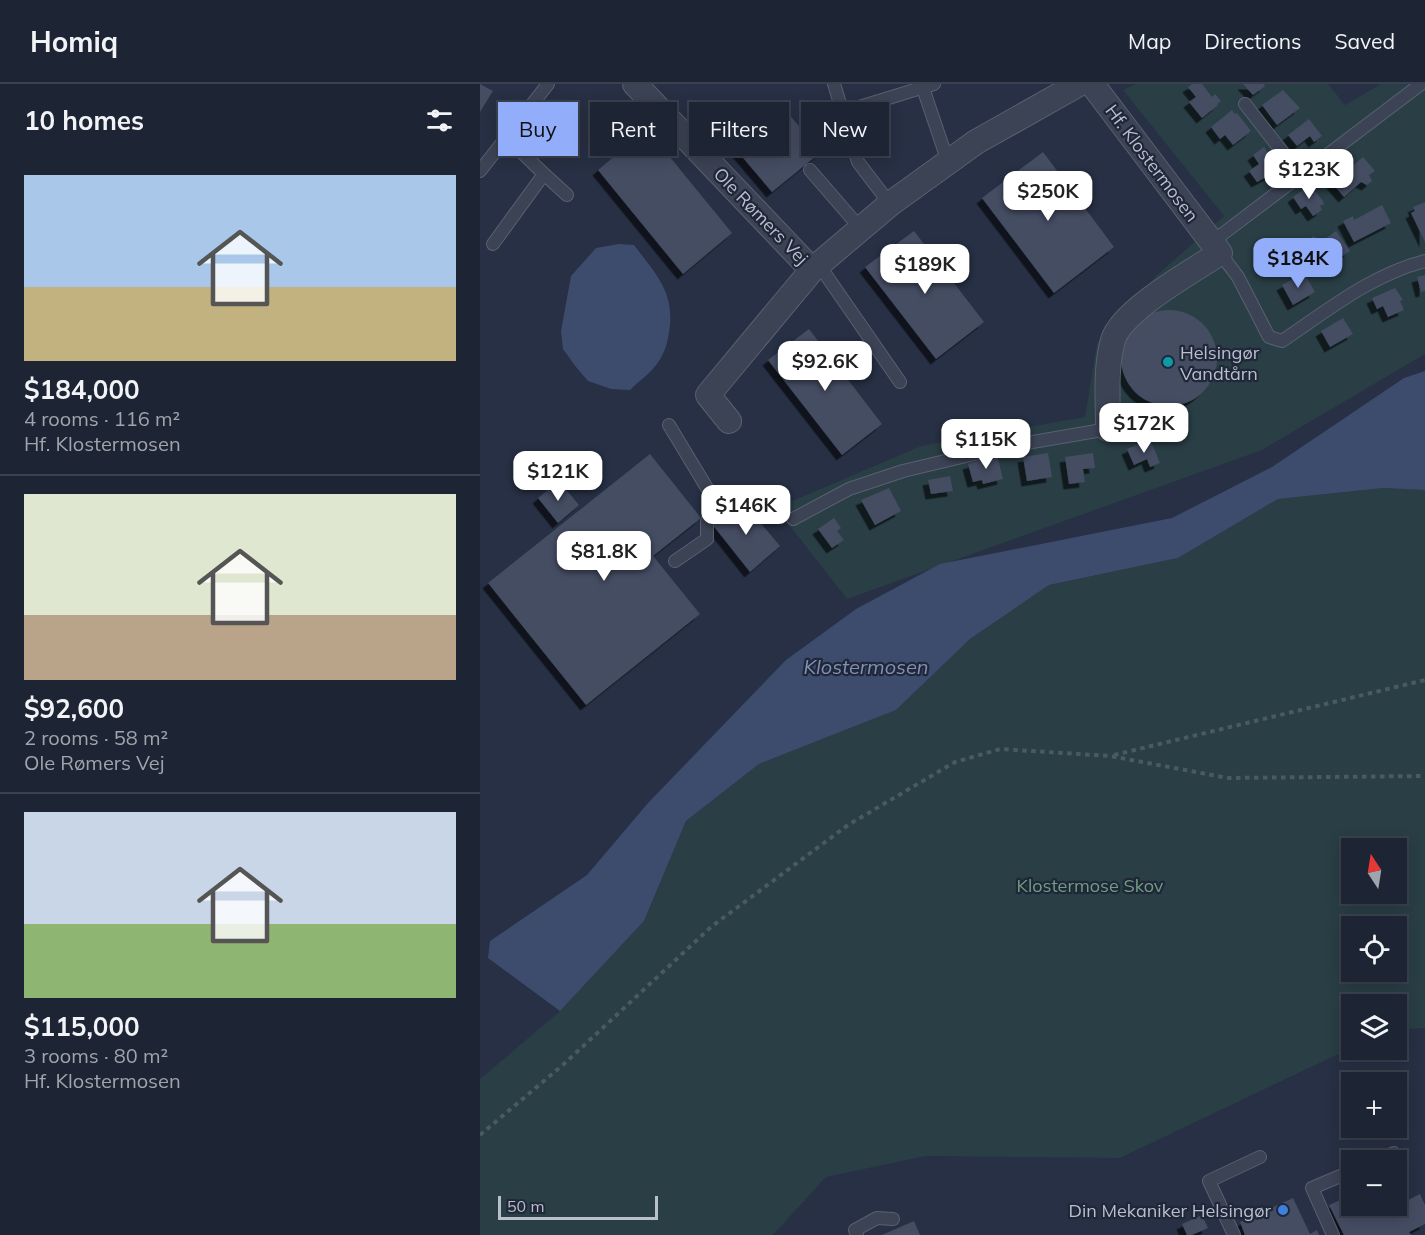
<!DOCTYPE html>
<meta charset="utf-8">
<style>
body{margin:0;font-family:Mulish,sans-serif;background:#2a303f;color:#f1f3f6;height:100vh;display:flex;flex-direction:column;font-size:22px;white-space:nowrap}
*{box-sizing:border-box;margin:0}
p{font-size:20px;color:#a0a4ac}
.icon{flex:none;width:33px;height:33px;fill:none;stroke:currentColor;stroke-width:2;stroke-linecap:round;stroke-linejoin:round}
.map{position:relative;flex:1;overflow:hidden}
.details{display:flex;flex-direction:column;background:#1d2433;width:480px}
.details>*{flex:none}
.banner{position:absolute;left:18px;top:18px;width:570px;height:54px;display:flex;gap:12px}
.needle{width:39px;rotate:348deg}
.buttons{position:absolute;left:861px;top:754px;display:grid;gap:12px}
.buttons a{display:grid;place-items:center;width:66px;height:66px;border-radius:0px;background:#1d2433;box-shadow:0 3px 15px #0003,0 0 0 2px #3b414e;font-size:30px}
.scale{position:absolute;left:18px;bottom:15px;width:160px;box-sizing:border-box;padding-left:6px;border:3px solid #babfcd;border-top:0;font-size:16px;line-height:21px;white-space:nowrap;color:#babfcd;-webkit-text-stroke:4px #202739;paint-order:stroke}
.price{position:absolute;translate:-50% -51px;padding:0 14px;border-radius:12px;background:#fff;color:#222;font-size:20px;line-height:39px;filter:drop-shadow(0 2px 3px #0008)}
.price::after{content:'';position:absolute;left:50%;top:36px;width:18px;height:14px;margin-left:-9px;background:inherit;clip-path:polygon(0 0,100% 0,50% 100%)}
.price.selected{background:#92adf9;color:#111}
ul{padding:0;list-style:none}
li{display:grid;align-content:center;gap:12px;height:318px;padding:0 24px}
li+li{border-top:2px solid #3b414e}
li span{display:grid;place-items:center;height:186px;border-radius:0px;color:#555}
li>.icon{margin-inline-start:auto}
span .icon{width:108px;height:108px;fill:#fffc;stroke-width:1}
li b{font-size:26px}
h2{display:flex;justify-content:space-between;align-items:center;height:72px;padding:0 24px;font-size:26px}
.pill{padding:0 21px;border-radius:0px;background:#1d2433;box-shadow:0 3px 15px #0003,0 0 0 2px #3b414e;font-size:21px;line-height:54px}
.pill.selected{background:#92adf9;color:#111}
header{display:flex;align-items:center;gap:36px;box-sizing:border-box;height:84px;padding:0 30px;background:#1d2433;border-bottom:2px solid #3b414e}
header strong{font-size:28px}
nav{display:flex;gap:33px;margin-inline-start:auto;font-size:21px}
main{display:flex;flex:1;min-height:0}
.map>svg:first-child{display:block}
.green{fill:#293e45;fill-rule:evenodd}
.water{fill:#3d4b6d}
.building{fill:#444d64;filter:url(#shadow)}
.lines{fill:none;stroke-linecap:round;stroke-linejoin:round}
.service-casing{stroke:#5a6071;stroke-width:14}
.minor-casing{stroke:#5a6071;stroke-width:26}
.path{stroke:#485b61;stroke-width:4;stroke-dasharray:4.5 4.5;stroke-linecap:butt}
.service{stroke:#3c4354;stroke-width:12}
.minor{stroke:#3c4354;stroke-width:24}
.culture-dot{fill:#0f9aa8;stroke:#202739;stroke-width:2}
.shop-dot{fill:#3f7fe0;stroke:#202739;stroke-width:2}
.labels{text-anchor:middle;dominant-baseline:central;stroke-width:4.5;stroke-linejoin:round;paint-order:stroke}
.street-label{font-size:18px;fill:#babfcd;stroke:#202739}
.poi-label{font-size:18px;fill:#babfcd;stroke:#202739;text-anchor:start}
.park-label{font-size:18px;fill:#709e81;stroke:#202739}
.water-label{font-size:20px;font-style:italic;fill:#8190b4;stroke:#202739}
</style>
<header>
<strong>Homiq</strong>
<nav><a>Map</a><a>Directions</a><a>Saved</a></nav>
</header>
<main>
<section class="details">
<h2>10 homes<svg class="icon" aria-label="filters" viewBox="0 0 24 24"><path d="M4 7h16M4 17h16"/><circle cx="9" cy="7" r="2"/><circle cx="15" cy="17" r="2"/></svg></h2>
<ul>
<li><span style="background:linear-gradient(#a9c7e8 60%,#c2b280 0)"><svg class="icon" aria-label="home" viewBox="0 0 24 24"><path d="M3 11l9-7 9 7M6 9v11h12V9"/></svg></span><div><b>$184,000</b><p>4 rooms · 116 m²</p><p>Hf. Klostermosen</p></div></li>
<li><span style="background:linear-gradient(#dfe7d0 65%,#b9a48a 0)"><svg class="icon" aria-label="home" viewBox="0 0 24 24"><path d="M3 11l9-7 9 7M6 9v11h12V9"/></svg></span><div><b>$92,600</b><p>2 rooms · 58 m²</p><p>Ole Rømers Vej</p></div></li>
<li><span style="background:linear-gradient(#c9d6e8 60%,#8fb573 0)"><svg class="icon" aria-label="home" viewBox="0 0 24 24"><path d="M3 11l9-7 9 7M6 9v11h12V9"/></svg></span><div><b>$115,000</b><p>3 rooms · 80 m²</p><p>Hf. Klostermosen</p></div></li>
</ul>
</section>
<div class="map">
<svg width="945" height="1151" viewBox="0 0 945 1151">
<defs>
<filter id="shadow"><feDropShadow dx="-5.5" dy="5.5" stdDeviation="0" flood-color="#0009"/></filter>
</defs>
<rect width="100%" height="100%" fill="#273044"/>
<!-- green -->
<path class="green" d="M656,0H848L865,21L901,0H945V270L782,366L367,515L296,424L441,362L605,333L617,259L676,192L744,132L643,6Z
M903,404L945,406V944L917,946L916,921H872L871,964L640,1074L446,1072L346,1093L293,1151H0V995L80,927L164,837L206,737L279,680L416,626L490,555L569,501L698,474L798,415ZM872,765H916V810H872ZM872,843H916V888H872Z"/>
<!-- water -->
<path class="water" d="M139,160L154,161C179,194 197,211 188,254C186,266 180,278 171,287C164,294 157,299 150,306L131,305L108,297L96,283L83,265L81,247L91,192L116,164Z
M945,287V406L903,404L798,415L698,474L569,501L490,555L416,626L279,680L206,737L164,837L80,927L8,874L10,857L107,791L168,719L306,576L376,525L460,480L692,434L792,383L924,294Z"/>
<!-- building -->
<path class="building" d="M0,0L13,7L0,28Z
M712,0H722L732,13L735,10L741,17L737,20L738,21L722,34L709,18L716,13L708,3Z
M763,0H784L785,2L773,11Z
M803,6L820,24L797,41L782,21Z
M301,21L341,68L292,108L253,62Z
M752,26L755,30L757,29L771,47L753,61L745,51L740,55L731,43Z
M829,35L842,52L834,58L830,52L817,62L808,51Z
M167,45L252,149L203,190L118,86Z
M784,63L799,86L777,98L769,87L779,80L773,71Z
M563,68L634,163L574,209L502,114Z
M883,73L895,87L889,91L892,97L887,101L881,98L864,113L852,99Z
M830,101L843,117L844,120L840,122L842,126L833,132L826,122L821,125L813,113Z
M945,118V158L931,129L935,127L933,123Z
M902,121L911,139L874,158L863,137L873,132L874,136Z
M434,147L504,238L456,275L385,183Z
M856,147L870,167L847,182L845,180L838,185L827,168L834,163L829,155L834,152L839,159Z
M824,189L835,208L813,221L802,201Z
M945,191V207L941,208L937,193Z
M915,204L923,216L920,217L924,226L908,233L903,222L897,225L892,214Z
M641 274a48 48 0 1 1 96 0a48 48 0 1 1-96 0Z
M863,234L873,250L850,263L841,247Z
M329,245L402,340L362,371L288,276Z
M670,355L680,379L670,383L667,375L654,381L647,365Z
M568,369L572,393L547,397L543,373Z
M613,369L615,384L603,385L605,398L589,400L585,373Z
M170,370L221,434L173,472L220,530L106,621L8,499Z
M517,371L523,395L503,400L502,396L493,398L488,380Z
M470,392L473,407L451,410L448,396Z
M79,397L99,421L78,439L58,414Z
M409,404L421,427L395,441L381,416Z
M262,417L300,462L270,488L232,440Z
M354,434L361,444L357,447L364,456L352,464L338,445Z
M940,1110L945,1121V1140L929,1148L931,1151H864L849,1121L872,1111V1122H916Z
M813,1114L830,1150L837,1146L839,1151H765L760,1138Z
M722,1131L728,1144L712,1151H707L702,1140Z
M434,1137L440,1151H402Z"/>
<g class="lines">
<!-- service casing -->
<g class="service-casing">
<path id="service" d="M354,0L378,78L410,120
M443,4L468,78
M765,20L821,92
M363,28L454,0
M115,60L134,50L173,18
M330,86L381,145
M0,87L68,0
M64,90L87,111
M732,158L941,0
M13,160L64,90L26,53
M740,169L758,193L789,253L802,257C848,226 891,191 945,177
M339,181L420,298
M189,341L233,414L227,438V455L195,477
M313,435L369,405L423,387L524,363L628,345
M895,1077L914,1069
M377,1151L375,1146L397,1134L413,1135
M754,1151L729,1097L780,1073
M853,1151L832,1104L872,1087"/>
</g>
<!-- minor casing -->
<g class="minor-casing">
<path id="minor" d="M155,0L332,186
M612,0L740,169C713,187 642,226 633,256C625,285 628,315 628,345
M249,337L228,311L332,186L410,120L496,58L599,0"/>
</g>
<!-- path -->
<path class="path" d="M634,671L945,596
M0,1051L84,980L231,843L368,741L475,678L520,665L630,672L748,694L945,692"/>
<!-- service -->
<use href="#service" class="service"/>
<!-- minor -->
<use href="#minor" class="minor"/>
</g>
<!-- markers -->
<circle class="culture-dot" cx="688" cy="278" r="6"/>
<circle class="shop-dot" cx="803" cy="1126" r="6"/>
<g class="labels">
<!-- street labels -->
<g class="street-label">
<text transform="translate(672 79) rotate(53)">Hf. Klostermosen</text>
<text transform="translate(281 132) rotate(46)">Ole Rømers Vej</text>
</g>
<!-- poi labels -->
<g class="poi-label">
<text x="700" y="268">Helsingør<tspan x="700" dy="21">Vandtårn</tspan></text>
<text x="791" y="1126" text-anchor="end">Din Mekaniker Helsingør</text>
</g>
<!-- park labels -->
<g class="park-label">
<text x="610" y="801">Klostermose Skov</text>
</g>
<!-- water labels -->
<g class="water-label">
<text x="386" y="582">Klostermosen</text>
</g>
</g>
</svg>
<div class="buttons">
<a><svg class="needle" viewBox="-14 -14 28 28"><path d="M0-13l5 13h-10z" fill="#e53935"/><path d="M0 13l5-13h-10z" fill="#a0a4ac"/></svg></a>
<a><svg class="icon" aria-label="locate" viewBox="0 0 24 24"><circle cx="12" cy="12" r="6"/><path d="M12 2v4M12 18v4M2 12h4M18 12h4"/></svg></a>
<a><svg class="icon" aria-label="layers" viewBox="0 0 24 24"><path d="M12 4l9 5-9 5-9-5zM3 14l9 5 9-5"/></svg></a>
<a>+</a>
<a>−</a>
</div>
<div class="scale">50 m</div>
<b class="price" style="left:829px;top:116px">$123K</b>
<b class="price" style="left:568px;top:138px">$250K</b>
<b class="price selected" style="left:818px;top:205px">$184K</b>
<b class="price" style="left:445px;top:211px">$189K</b>
<b class="price" style="left:345px;top:308px">$92.6K</b>
<b class="price" style="left:664px;top:370px">$172K</b>
<b class="price" style="left:506px;top:386px">$115K</b>
<b class="price" style="left:78px;top:418px">$121K</b>
<b class="price" style="left:266px;top:452px">$146K</b>
<b class="price" style="left:124px;top:498px">$81.8K</b>
<div class="banner">
<a class="pill selected">Buy</a>
<a class="pill">Rent</a>
<a class="pill">Filters</a>
<a class="pill">New</a>
</div>
</div>
</main>
